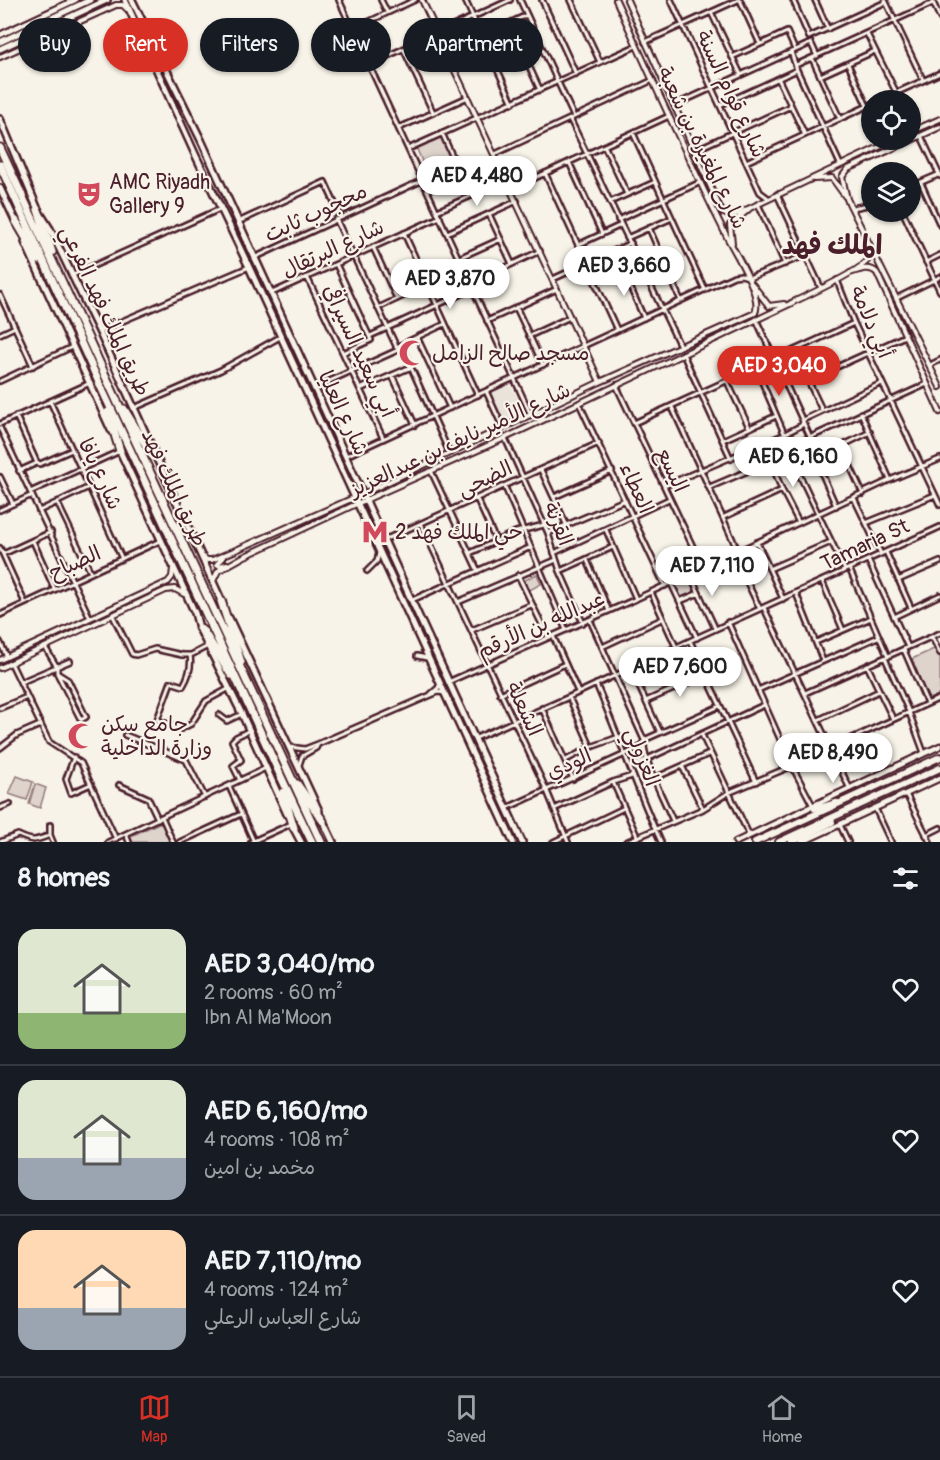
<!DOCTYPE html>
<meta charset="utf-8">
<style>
body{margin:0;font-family:Pangolin,"Playpen Sans Arabic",sans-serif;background:#242831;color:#f1f3f6;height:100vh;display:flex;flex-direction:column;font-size:22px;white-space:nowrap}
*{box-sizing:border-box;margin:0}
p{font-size:20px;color:#9ea1a6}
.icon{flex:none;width:33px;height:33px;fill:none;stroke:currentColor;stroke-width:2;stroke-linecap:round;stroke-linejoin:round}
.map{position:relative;height:842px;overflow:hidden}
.sheet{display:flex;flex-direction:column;background:#171b24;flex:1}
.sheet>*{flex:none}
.guide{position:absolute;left:18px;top:18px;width:600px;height:54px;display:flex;gap:12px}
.buttons{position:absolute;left:861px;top:90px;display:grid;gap:12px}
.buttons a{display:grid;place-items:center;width:60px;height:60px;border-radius:50%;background:#171b24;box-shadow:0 2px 4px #0004;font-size:30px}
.price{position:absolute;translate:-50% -51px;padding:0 14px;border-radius:21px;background:#fff;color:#222;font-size:20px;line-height:39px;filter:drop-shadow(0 2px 3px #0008)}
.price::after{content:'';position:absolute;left:50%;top:36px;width:18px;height:14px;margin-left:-9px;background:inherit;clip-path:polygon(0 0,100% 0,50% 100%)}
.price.active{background:#d93025;color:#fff}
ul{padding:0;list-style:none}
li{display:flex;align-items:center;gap:18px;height:150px;padding:0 18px}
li+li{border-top:2px solid #363941}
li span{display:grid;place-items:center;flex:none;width:168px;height:120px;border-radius:18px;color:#555}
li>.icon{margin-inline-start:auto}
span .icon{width:72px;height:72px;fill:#fffc;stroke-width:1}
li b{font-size:26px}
h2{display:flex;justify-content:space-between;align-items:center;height:72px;padding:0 18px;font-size:26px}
.pill{padding:0 21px;border-radius:27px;background:#171b24;box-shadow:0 2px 4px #0004;font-size:21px;line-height:54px}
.pill.active{background:#d93025;color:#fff}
.dock{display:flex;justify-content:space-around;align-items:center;height:84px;border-top:2px solid #363941;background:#171b24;font-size:16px;color:#9ea1a6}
.dock a{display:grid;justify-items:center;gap:3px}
.dock .active{color:#d93025}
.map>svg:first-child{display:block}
.built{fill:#eae3da}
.green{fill:#ded4cc;stroke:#947a7c;stroke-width:1.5}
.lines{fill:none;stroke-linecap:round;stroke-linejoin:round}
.minor-casing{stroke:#4a1f2b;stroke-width:8}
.tertiary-casing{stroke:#4a1f2b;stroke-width:8}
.secondary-casing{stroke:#4a1f2b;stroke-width:9}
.primary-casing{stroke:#4a1f2b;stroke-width:10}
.trunk-casing{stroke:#4a1f2b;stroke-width:10}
.motorway-casing{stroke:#4a1f2b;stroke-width:11}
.minor{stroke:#f7f3e8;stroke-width:3}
.tertiary{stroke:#f7f3e8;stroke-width:4}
.secondary{stroke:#f7f3e8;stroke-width:4.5}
.primary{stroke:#f7f3e8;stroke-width:5}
.trunk{stroke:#f7f3e8;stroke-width:6}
.motorway{stroke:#f7f3e8;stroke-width:7}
.labels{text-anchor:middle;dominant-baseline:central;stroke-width:4.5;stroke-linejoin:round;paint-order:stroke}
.street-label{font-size:21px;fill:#4a1f2b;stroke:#f7f3e8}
.poi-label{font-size:21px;fill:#4a1f2b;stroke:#f7f3e8;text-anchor:start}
.district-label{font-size:27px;font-weight:bold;fill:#4a1f2b;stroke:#f7f3e8}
</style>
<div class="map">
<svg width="940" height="842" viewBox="0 0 940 842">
<rect width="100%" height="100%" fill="#f7f3e8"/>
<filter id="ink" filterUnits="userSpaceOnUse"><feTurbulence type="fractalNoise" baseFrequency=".0167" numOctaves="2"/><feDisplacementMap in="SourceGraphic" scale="12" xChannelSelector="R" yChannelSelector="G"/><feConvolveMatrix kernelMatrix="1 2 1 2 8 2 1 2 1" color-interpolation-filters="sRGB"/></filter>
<g filter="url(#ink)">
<!-- built -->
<path class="built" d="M509,384L517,396L519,402L522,401L524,406L522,408L523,413L502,423L489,394Z"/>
<!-- green -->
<path class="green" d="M441,135L454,162L427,173L416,147Z
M537,574L541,584L528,591L523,581Z
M688,577L696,591L680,598L673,584Z
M936,648L940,657V695L931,699L927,697L912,659Z
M17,776L33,782L27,800L9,794Z
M35,784L46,788L40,808L29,804Z
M161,822L170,842H131L129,837Z"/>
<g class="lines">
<!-- minor casing -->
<g class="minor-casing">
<path id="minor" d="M339,0L531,415
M381,0L387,12
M465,0L513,103
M520,0L574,117
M542,0L576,74
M571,0L600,62
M671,0L760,192L768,198
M740,0L760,44
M793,0L809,37
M815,0L828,29
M885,0L923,80
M932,0L940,18
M711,12L741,75
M509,23L540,90
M353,29L415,0
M867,34L900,100
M481,36L527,15
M809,37L886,2
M645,42L738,0
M811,43L817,56
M404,50L433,112
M791,52L797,70L840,164
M732,57L787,32L795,50
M812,58L840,119
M370,64L510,0
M848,64L867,106
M796,65L933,3
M820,76L875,51
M778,78L805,135
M880,100L940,73
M675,105L811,43
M720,105L797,70
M570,119L680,346
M399,128L468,97
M442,133L470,196
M633,133L705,290
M921,136L940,176
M605,147L627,194
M408,149L636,46
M695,150L791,106
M495,154L653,80
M569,162L602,234
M746,162L872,104
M545,173L617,330
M921,183L940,225
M910,187L940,174
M511,189L669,116
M777,194L821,288
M610,202L655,182
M758,204L785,264
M853,208L872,204
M437,211L507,180
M903,212L940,291
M489,214L512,264
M618,220L701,182
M238,222L325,182L341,217
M649,228L681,301
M404,233L478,395
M447,233L517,201
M627,238L672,218
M578,245L621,225
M373,247L397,299
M256,257L423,180
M459,258L501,239
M926,262L940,255
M336,264L371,340L343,353
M622,269L644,318
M73,275L220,209
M307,277L383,438
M749,278L806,255
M553,279L631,243
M837,280L854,323L940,505
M595,281L640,261
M470,284L540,251
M272,293L440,217
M0,295L33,366
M897,298L940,277
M516,307L543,365
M378,308L427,285
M756,319L810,437
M487,321L557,289
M99,331L249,267
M0,334L15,327
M370,336L472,289
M529,336L570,317
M417,337L450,408
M401,345L449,452
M396,347L445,324
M794,351L822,410
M683,354L731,459
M930,365L940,360
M756,368L784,433
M392,375L415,425
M808,380L905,336
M0,381L72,347
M727,381L749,427
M616,385L703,568
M314,388L398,350L336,219
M360,389L411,367
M486,391L503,428
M50,401L122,559
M579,403L665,586
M672,407L738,551
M134,408L221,370L280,337
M861,413L890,480
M16,416L37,463
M634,423L854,323
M0,424L90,383
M0,428L90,618
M505,438L548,533L560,571L583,623
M807,439L836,506
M723,440L776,416
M841,446L863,494
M787,448L927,384
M346,456L734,276L741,275L748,277
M815,459L870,432
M771,462L782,490L799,523
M541,470L567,526
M19,471L37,463L40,464L72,450
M431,471L478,571
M0,477L13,504
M664,486L781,436
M505,487L566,630
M710,487L788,454
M30,492L118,452
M554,497L612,471
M854,498L881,554
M477,499L496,541
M57,502L91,573
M0,510L32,495
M39,511L89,487
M724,517L782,490
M866,523L935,495
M421,524L547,791L568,842
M606,530L636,599
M548,533L625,500
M384,540L599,443
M33,541L54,588
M757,542L783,599
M0,548L25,603
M886,552L911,608
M470,553L516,532L544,525
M554,553L669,499
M733,553L760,609
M3,554L51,532
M587,560L609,611
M868,560L908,647
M849,568L888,657
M769,569L831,542
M845,570L781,436L802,425L803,420L882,383
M367,571L377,561L379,553
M560,571L613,547
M690,574L715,628
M518,575L548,637
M898,580L940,562
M822,581L843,630
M671,583L697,638
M651,592L676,647
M796,593L823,661
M412,600L531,547
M680,601L699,593
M458,602L556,560
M764,608L850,789
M0,615L162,540
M113,616L132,654L136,655L155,649L182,655H191L208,646
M894,617L940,595
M590,620L644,740C642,759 665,802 673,821
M728,622L792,766L813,806
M472,630L531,605
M553,636L578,692
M932,637L940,653
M690,641L756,782
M0,642L7,657
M816,642L871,618
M45,647L57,667V673L81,720L86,717L68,680L57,673
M602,647L662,619
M904,650L927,703
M190,655C192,667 189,676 183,686L171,682L157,720L181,729L191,724L206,701L228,689
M417,656L427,658
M885,658L909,712L924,753
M11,663L49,742L81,763L116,839
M867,665L893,719
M631,669L660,732
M21,682L70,661
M448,682L636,599L890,480L940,459
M596,684C619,736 637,790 661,842
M758,690L878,637
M805,693L940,633
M431,694L438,688L440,683
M500,694L565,664
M569,697L591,747
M646,701L706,675
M0,708L27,697
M542,708L573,779
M219,715L227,721L242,714
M818,720L879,691
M125,735L186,760L205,797
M702,735L749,835
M476,738L569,697L676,647L940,527
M644,740L720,706
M290,747L305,749L318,744
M0,748L17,735L40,725
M831,748L940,698
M74,757L66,779L71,793L91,784
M566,760L591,747L619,737
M299,765L302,756L316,748L318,744L424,698L438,692L445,693
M682,766L703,809
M630,767L764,705
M655,778L709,754
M240,780L233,766L241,760L232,741L236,737L250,730
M613,782L637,836
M119,785L148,798L158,819
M229,786L254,842
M906,794L930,842
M0,808L10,804
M507,808L643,746
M875,808L891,842
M554,809L613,782L632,776
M162,817L173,842
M50,825V835L53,842
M840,825L848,842
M126,834L129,842
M926,835L940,828
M0,842L18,835C33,842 35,841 50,835
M108,842L266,768
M180,842L241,814
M251,842L291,824
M553,842L624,808
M626,842L703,809L728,793L792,766"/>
</g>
<!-- tertiary casing -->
<g class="tertiary-casing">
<path id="tertiary" d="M422,0L600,382
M627,0L721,210C729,221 740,212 750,208L894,140
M0,57L116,5H123L127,9
M940,127L848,169L842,177L847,199L940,387
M910,132L940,119
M814,179L832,178L845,196
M732,243L730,225L749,209
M850,273C859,270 870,265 877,273L940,412
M752,284L769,306L784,304
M791,303C804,297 865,269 869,258C871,252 867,245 865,239
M202,556L207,560H212L236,550L367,492L600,382L755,313C763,296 735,253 727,237C688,160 652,79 616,0
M223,558L217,564L220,566L227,564
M213,581L218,571L243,557L352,506L505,438L792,303
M0,660L168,582L172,577L173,568
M0,668L166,590L175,589L184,594"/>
</g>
<!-- secondary casing -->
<g class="secondary-casing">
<path id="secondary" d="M0,35L75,0
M814,809L837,802
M736,842L940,746
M802,842L940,778"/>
</g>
<!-- primary casing -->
<g class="primary-casing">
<path id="primary" d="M125,0L195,154L249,267L513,842
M132,0L201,140L522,842
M0,42L90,0
M0,49L107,0
M0,119L38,210L50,229L99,331L223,604
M0,188L16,222
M25,242L111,430
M119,449L195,613L199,628L242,714L287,814
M229,618L319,811
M322,819L333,842
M292,825L301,842"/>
</g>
<!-- trunk casing -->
<g class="trunk-casing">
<path id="trunk" d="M755,842L940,757
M779,842L940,768
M792,842L832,822"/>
</g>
<!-- motorway casing -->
<g class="motorway-casing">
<path id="motorway" d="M0,148L321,842
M0,165C72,325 146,485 220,644C251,710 280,777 312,842
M38,210L52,252
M16,221L39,260
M124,409L146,445L153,452
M108,412L120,451
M221,601L241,662
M199,628L204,632L231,675
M297,784L323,821
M283,792L294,828"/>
</g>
<!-- minor -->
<use href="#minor" class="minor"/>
<!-- tertiary -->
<use href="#tertiary" class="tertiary"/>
<!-- secondary -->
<use href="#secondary" class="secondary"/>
<!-- primary -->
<use href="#primary" class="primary"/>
<!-- trunk -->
<use href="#trunk" class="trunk"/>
<!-- motorway -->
<use href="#motorway" class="motorway"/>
</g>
</g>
<!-- icons -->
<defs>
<g id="theatre-bare" transform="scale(2.07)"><path d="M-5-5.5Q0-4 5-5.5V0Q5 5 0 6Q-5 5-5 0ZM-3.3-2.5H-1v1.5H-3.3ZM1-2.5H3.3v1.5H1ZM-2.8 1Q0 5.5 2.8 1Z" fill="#d1495b" stroke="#f7f3e8" stroke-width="2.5" paint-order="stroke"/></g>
<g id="mosque-bare" transform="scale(2.07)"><path d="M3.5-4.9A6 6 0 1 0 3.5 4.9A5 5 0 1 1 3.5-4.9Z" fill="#d1495b" stroke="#f7f3e8" stroke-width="2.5" paint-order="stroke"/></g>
<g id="metro-bare" transform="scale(2.07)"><path d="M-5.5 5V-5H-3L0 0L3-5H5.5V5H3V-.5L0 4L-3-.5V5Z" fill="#d1495b" stroke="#f7f3e8" stroke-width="2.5" paint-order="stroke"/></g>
</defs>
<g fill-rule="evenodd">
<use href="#theatre-bare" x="89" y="194"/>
<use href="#mosque-bare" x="412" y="353"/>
<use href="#metro-bare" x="375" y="532"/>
<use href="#mosque-bare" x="81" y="736"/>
</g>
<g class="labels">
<!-- street labels -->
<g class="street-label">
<text transform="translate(731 94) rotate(65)">شارع قوام السنة</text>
<text transform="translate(702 148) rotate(64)">شارع المغيرة بن شعبة</text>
<text transform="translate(316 213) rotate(-25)">محجوب ثابت</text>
<text transform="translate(333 249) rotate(-25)">شارع البرتقال</text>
<text transform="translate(105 311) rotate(65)">طريق الملك فهد الفرعي</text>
<text transform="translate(871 322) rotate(67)">أبي دلامة</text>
<text transform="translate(359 351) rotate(65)">أبي سعيد السيرافي</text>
<text transform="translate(343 413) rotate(65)">شارع العليا</text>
<text transform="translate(460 440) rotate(-25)">شارع الأمير نايف بن عبدالعزيز</text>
<text transform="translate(672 470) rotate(65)">اليسع</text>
<text transform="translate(100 474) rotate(65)">شارع يافا</text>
<text transform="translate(485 479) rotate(-25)">الضحى</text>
<text transform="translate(174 488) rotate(65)">طريق الملك فهد</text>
<text transform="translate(636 488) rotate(66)">العطاء</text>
<text transform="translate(558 524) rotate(68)">القرنة</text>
<text transform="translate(865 545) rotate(-25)">Tamaria St</text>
<text transform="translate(75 563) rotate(-24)">الصباح</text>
<text transform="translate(541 625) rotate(-24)">عبدالله بن الأرقم</text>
<text transform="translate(524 709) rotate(65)">الشعلة</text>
<text transform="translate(642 757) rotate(69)">الغزولي</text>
<text transform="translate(569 764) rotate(-24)">الودي</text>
</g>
<!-- poi labels -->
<g class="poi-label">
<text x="109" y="182">AMC Riyadh<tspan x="109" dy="24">Gallery 9</tspan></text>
<text x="432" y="353">مسجد صالح الزامل</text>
<text x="395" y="532">حي الملك فهد 2</text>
<text x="101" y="724">جامع سكن<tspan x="101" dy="24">وزارة الداخلية</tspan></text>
</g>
<!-- district labels -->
<g class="district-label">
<text x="832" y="245">الملك فهد</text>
</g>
</g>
</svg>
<div class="buttons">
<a><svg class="icon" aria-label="locate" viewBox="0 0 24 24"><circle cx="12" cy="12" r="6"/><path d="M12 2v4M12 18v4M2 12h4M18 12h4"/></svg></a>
<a><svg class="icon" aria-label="layers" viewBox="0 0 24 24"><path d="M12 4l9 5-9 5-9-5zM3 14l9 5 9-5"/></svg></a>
</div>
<b class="price" style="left:477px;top:207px">AED 4,480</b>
<b class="price" style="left:624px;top:297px">AED 3,660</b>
<b class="price" style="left:450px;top:310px">AED 3,870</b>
<b class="price active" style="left:779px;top:397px">AED 3,040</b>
<b class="price" style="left:793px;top:488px">AED 6,160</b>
<b class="price" style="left:712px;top:597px">AED 7,110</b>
<b class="price" style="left:680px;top:698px">AED 7,600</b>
<b class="price" style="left:833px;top:784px">AED 8,490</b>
<div class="guide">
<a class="pill">Buy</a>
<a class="pill active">Rent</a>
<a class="pill">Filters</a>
<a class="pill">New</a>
<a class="pill">Apartment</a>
</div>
</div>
<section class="sheet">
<h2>8 homes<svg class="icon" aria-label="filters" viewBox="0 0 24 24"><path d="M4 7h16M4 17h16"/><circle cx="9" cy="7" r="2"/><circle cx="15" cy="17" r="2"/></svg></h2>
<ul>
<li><span style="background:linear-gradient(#dfe7d0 70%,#8fb573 0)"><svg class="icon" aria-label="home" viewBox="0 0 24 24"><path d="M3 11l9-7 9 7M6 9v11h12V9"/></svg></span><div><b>AED 3,040/mo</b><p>2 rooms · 60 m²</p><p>Ibn Al Ma'Moon</p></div><svg class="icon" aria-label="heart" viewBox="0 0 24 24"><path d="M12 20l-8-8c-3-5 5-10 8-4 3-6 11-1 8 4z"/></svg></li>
<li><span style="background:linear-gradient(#dfe7d0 65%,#9aa5b1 0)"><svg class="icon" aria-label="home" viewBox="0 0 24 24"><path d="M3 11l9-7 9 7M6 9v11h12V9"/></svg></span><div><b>AED 6,160/mo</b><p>4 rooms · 108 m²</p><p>مخمد بن امين</p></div><svg class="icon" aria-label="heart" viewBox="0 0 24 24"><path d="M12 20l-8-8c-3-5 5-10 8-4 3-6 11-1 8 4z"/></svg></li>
<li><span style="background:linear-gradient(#ffd9b3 65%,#9aa5b1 0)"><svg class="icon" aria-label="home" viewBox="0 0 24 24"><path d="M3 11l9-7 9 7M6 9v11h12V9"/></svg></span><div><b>AED 7,110/mo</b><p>4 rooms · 124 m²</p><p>شارع العباس الرعلي</p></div><svg class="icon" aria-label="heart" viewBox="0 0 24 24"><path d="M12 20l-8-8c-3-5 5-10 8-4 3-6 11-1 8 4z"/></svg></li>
</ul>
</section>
<nav class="dock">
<a class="active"><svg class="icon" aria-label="map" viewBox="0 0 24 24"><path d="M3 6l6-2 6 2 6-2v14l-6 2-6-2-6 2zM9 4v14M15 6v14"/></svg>Map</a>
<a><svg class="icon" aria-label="saved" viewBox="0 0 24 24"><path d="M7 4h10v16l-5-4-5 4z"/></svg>Saved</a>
<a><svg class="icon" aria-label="home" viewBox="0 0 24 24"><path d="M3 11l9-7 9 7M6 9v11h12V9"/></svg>Home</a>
</nav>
